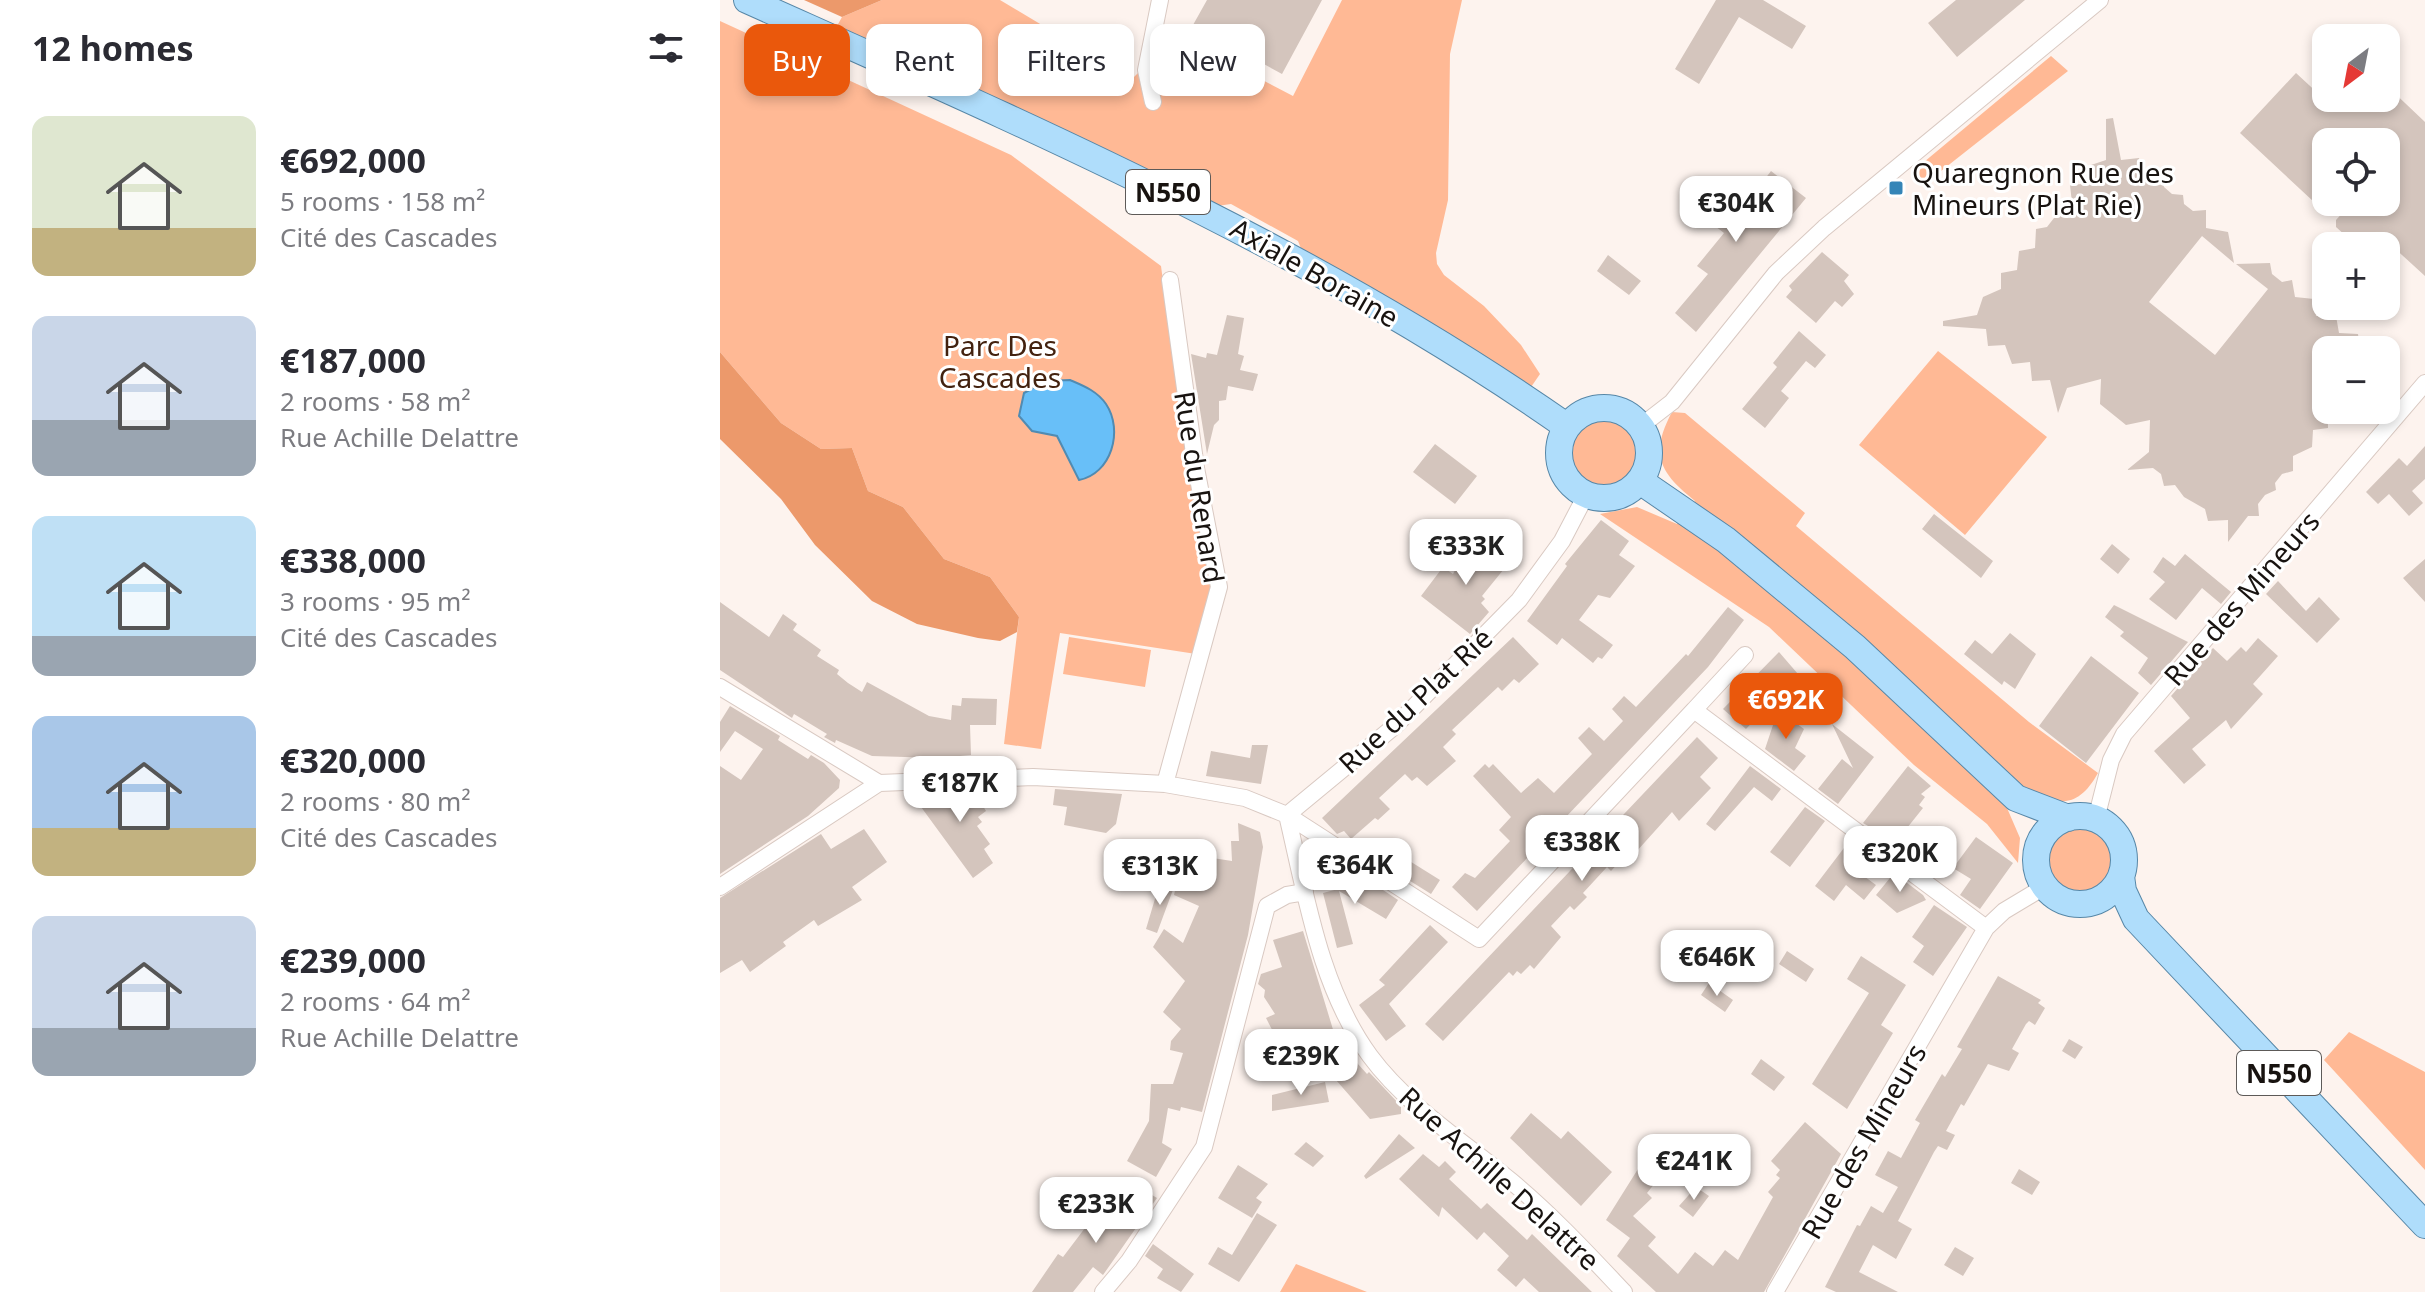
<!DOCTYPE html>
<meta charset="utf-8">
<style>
body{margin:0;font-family:"Noto Sans",sans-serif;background:#f2f2f3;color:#2b2b33;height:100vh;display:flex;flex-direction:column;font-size:30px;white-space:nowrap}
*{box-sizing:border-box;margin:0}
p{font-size:26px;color:#7c7c81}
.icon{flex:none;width:44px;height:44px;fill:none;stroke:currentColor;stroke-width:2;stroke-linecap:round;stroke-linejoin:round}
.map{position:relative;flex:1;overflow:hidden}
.panel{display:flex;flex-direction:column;background:#fff;width:720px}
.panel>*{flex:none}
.guide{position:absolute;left:24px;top:24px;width:760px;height:72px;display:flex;gap:16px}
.needle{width:52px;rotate:212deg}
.fabs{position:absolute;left:1592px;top:24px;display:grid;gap:16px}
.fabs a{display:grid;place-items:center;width:88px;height:88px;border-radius:16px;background:#fff;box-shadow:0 4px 12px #0003;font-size:40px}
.price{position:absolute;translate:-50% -68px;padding:0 18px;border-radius:16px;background:#fff;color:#222;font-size:26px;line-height:52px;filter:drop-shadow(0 2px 4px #0008)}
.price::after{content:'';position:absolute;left:50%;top:48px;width:24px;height:18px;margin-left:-12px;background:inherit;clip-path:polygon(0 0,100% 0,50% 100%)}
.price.current{background:#ea580c;color:#fff}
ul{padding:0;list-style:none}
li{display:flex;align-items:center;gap:24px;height:200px;padding:0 32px}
li span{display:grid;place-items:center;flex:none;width:224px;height:160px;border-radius:16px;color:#555}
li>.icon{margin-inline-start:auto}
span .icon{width:96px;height:96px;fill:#fffc;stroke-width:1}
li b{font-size:34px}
h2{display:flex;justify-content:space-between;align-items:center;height:96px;padding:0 32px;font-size:34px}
.chip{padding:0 28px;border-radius:16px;background:#fff;box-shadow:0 4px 12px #0003;font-size:28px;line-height:72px}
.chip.current{background:#ea580c;color:#fff}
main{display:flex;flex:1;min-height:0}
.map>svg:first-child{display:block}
.green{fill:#ffb995}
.forest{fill:#ec996b}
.water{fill:#68bff8;stroke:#508bb2;stroke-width:2}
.building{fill:#d4c5bd}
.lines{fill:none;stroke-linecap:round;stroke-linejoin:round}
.minor-casing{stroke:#d9c9c2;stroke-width:18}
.primary-casing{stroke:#5787a7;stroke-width:28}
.minor{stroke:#fff;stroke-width:16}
.primary{stroke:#afddfb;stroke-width:26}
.poi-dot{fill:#3585b7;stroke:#fff;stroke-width:3}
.labels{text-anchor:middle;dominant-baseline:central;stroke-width:6;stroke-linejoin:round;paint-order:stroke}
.shield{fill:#fff;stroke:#5d5a58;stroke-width:2}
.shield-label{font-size:26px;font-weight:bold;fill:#181310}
.poi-label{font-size:28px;fill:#181310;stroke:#fff;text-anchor:start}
.street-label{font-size:28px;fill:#181310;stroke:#fff}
.park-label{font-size:28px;fill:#43220f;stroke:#fff}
</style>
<main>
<section class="panel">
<h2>12 homes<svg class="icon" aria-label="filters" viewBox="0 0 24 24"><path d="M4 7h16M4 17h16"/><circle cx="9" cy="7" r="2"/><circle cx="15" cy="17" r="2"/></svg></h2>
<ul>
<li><span style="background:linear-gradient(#dfe7d0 70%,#c2b280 0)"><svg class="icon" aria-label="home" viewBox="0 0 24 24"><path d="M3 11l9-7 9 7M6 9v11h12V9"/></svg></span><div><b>€692,000</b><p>5 rooms · 158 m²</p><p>Cité des Cascades</p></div></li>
<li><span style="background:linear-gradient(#c9d6e8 65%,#9aa5b1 0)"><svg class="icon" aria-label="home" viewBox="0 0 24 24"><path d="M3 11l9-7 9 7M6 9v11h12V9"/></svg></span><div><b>€187,000</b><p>2 rooms · 58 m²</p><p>Rue Achille Delattre</p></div></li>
<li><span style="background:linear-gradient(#bfe0f5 75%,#9aa5b1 0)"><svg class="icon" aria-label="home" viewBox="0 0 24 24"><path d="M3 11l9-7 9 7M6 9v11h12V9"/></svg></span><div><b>€338,000</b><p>3 rooms · 95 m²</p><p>Cité des Cascades</p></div></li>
<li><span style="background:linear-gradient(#a9c7e8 70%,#c2b280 0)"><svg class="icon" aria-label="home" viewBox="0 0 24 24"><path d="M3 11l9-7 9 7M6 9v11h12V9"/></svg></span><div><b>€320,000</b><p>2 rooms · 80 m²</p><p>Cité des Cascades</p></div></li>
<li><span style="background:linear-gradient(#c9d6e8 70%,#9aa5b1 0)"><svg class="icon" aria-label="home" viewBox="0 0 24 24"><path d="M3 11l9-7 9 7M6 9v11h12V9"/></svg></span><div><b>€239,000</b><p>2 rooms · 64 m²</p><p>Rue Achille Delattre</p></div></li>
</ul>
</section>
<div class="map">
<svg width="1705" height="1292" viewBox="0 0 1705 1292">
<rect width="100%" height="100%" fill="#fdf3ee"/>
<!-- green -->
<path class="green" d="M162,0H280L412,79L456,35L573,96L622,0H742L730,54L728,200L716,253L717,264L724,275L764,306L801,345L820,374L809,390L582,251L578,241L511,204L497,206L401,156L117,26L122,17Z
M0,21L291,155L441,266L468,472L495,584L476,654L340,633L321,749L284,744L299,617L270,577L224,559L183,507L148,491L132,448L101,449L61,423L0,352Z
M1331,56L1348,71L1202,186L1192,172Z
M1218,351L1327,437L1245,535L1139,445Z
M952,412L965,413L1085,513L1076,526L1309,722L1378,773C1358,809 1337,807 1306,787L1287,808L1300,838L1298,863L1267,824L1194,765L1049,627L880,514L917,507L957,524L975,501C940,473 929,455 952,412Z
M849 453a35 35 0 1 1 70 0a35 35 0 1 1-70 0Z
M349,637L431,650L425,687L343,674Z
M1325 860a34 34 0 1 1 68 0a34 34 0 1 1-68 0Z
M1629,1032L1705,1072V1170L1604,1060Z
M576,1264L647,1292H560Z"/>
<!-- forest -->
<path class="forest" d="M84,0H162L122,17Z
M0,352L61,423L101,449L132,448L148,491L183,507L224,559L270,577L299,617L297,632L280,641L258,638L197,624L152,601L95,545L61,499L0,439Z"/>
<!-- water -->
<path class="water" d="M350,380C364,386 377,391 386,404C404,431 391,474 359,480L337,436L312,431L299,416L304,393L326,381Z"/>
<!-- building -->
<path class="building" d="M487,0H602L562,74L473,25Z
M996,0H1043L1086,26L1072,49L1019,17L979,84L955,69Z
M1236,0H1305L1237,57L1208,23Z
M1576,73L1603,98H1666V85L1705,122V276L1659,234L1647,246H1637L1616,227V220L1625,210L1617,202H1666V142H1606V188L1594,202L1520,133Z
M1393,118L1401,160L1419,158L1421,169L1430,176L1441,175L1444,187L1452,194L1463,195L1464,204L1473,211L1486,210V228L1508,232L1514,263L1482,236L1429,302L1495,355L1548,289L1516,264L1550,263L1552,274L1562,282L1572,280L1575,297L1594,299L1596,316H1616L1619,333L1638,334L1640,350H1606L1608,428L1593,430L1592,447L1573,456V471L1562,474L1555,483L1556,490L1545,495L1538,504L1539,516H1528L1508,542V520L1488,521L1485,509L1464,497L1455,485L1444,486L1441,474L1433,468L1407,470L1429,452L1430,420L1406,425L1380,404L1381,379L1347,388L1338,413L1330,380L1312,381L1310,362L1292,364L1285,345L1268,346L1266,329L1223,326V321L1257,315L1263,297L1281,289V273L1297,270L1299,251L1315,248L1316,229L1327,227L1334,218L1333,209L1352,203L1350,185L1362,184L1368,175V166L1386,160V119Z
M1051,171L1086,198L976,332L955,313L988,274L977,266L1004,233L965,203L978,186L1022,227L1047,196L1038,188Z
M1102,252L1129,275L1124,281L1134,294L1122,307L1115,301L1096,323L1066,297L1072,290L1069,286Z
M888,255L921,281L909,295L877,271Z
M507,315L524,318L518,354L524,356L520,370L538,374L533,391L508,386L506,400L499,401V420L494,425L487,454L471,354L486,358L487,353L497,355Z
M1079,331L1106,355L1095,368L1086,361L1061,391L1069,398L1045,428L1022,409L1057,367L1053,363Z
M715,444L757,476L735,504L693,472Z
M1705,446V479L1692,491L1703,503L1689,516L1669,494L1658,504L1646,492L1679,458L1687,466Z
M1214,514L1273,561L1261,578L1202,529Z
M881,520L909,541L899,555L915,566L890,598L878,595L859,620L893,645L882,659L878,657L873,663L842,638L837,645L807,621L847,566L845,564Z
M758,541L788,564L762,596L765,599L761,603L769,612L750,634L701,596L723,567L733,574L745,551Z
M1392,544L1410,559L1398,574L1380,559Z
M1465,554L1511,592L1501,604L1482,588L1456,620L1429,599L1445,582L1433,572L1443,557L1455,566Z
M1705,559V602L1683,578Z
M1558,581L1586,611L1599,597L1620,619L1597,643L1546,594Z
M0,602L49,637L63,614L77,624L73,630L101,650L97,656L119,670L117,674L128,683L142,692L147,682L209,716L231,720L232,705L241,706L242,698L277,699L276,725H250L251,755L229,757L228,769L218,758L152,756L116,740L115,743L104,737L107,734L74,714L72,718L0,670Z
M1394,605L1468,642L1431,685L1418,673L1428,658L1400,636L1404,632L1385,617Z
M1008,607L1024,620L988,667L757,911L732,887L745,873L755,878L790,841L779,830L791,817L753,776L765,764L769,768L773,764L801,793L818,778L834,793L872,754L858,738L869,727L884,741L903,721L892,709L904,696L916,707L966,654L968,656Z
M1290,633L1316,654L1295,689L1284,681L1282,685L1244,654L1255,640L1272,654Z
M793,637L819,664L799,683L794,679L782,691L778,687L732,730L736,734L723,747L736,761L707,786L697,777L692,781L685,774L659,798L670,809L658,820L655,818L631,839L624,831L617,834L602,818Z
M1538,638L1558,656L1533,684L1543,694L1511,729L1506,720L1472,749L1486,765L1464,784L1434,751L1470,718L1451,696L1493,648L1507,661L1521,647L1526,652Z
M1059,652L1078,674L1026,729L1003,709Z
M1371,656L1419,693L1366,763L1319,726Z
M10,706L60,736L58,740L88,759L91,755L104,763L120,780L119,788L88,816L0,874V766L21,780L43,749L15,731L0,752V722Z
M1058,710L1084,729L1075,748L1086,756L1074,771L1045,749Z
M1112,724L1154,757L1118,804L1098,789L1122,759L1133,768Z
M977,737L998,758L980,777L991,788L959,821L952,812L907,862L903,858L891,871L887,867L863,893L867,897L854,910L850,906L831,926L841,937L814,969L810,965L801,974L797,971L793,976L789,972L723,1041L705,1024Z
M532,745H548L541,784L486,776L491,751L530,758Z
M1030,766L1061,789L1052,801L1034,787L995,831L986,824Z
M1188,766L1211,786L1201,794L1205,797L1199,805L1203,808L1187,828L1229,862L1217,878L1165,836L1143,823Z
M335,789L402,794L396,824L386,833L344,825L347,807L333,805Z
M264,790L271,800L263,806L266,811L258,817L262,822L257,826L270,844L264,849L273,863L253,878L193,796L201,792Z
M1085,807L1105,821L1070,867L1050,852Z
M518,823L540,832L543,847L528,935L482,1112L461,1107L460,1111L448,1108L442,1143L452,1149L436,1177L407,1161L429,1121L431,1084H453L463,1053L450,1050L451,1041L461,1029L443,1012L465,981L433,947L444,929L463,943L479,906L454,895L458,877L471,880L473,855L512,861L511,841H519Z
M144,829L167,862L132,887L142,900L98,926L94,920L63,942L66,946L30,972L22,960L0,973V898L101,834L111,849Z
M1256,837L1293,863L1260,909L1240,895L1251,879L1233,868Z
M1130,840L1150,855L1137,871L1156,885L1144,900L1126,885L1114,901L1095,886Z
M672,850L720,880L711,894L663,864Z
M1174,873L1203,895L1206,900L1177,913L1156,895Z
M626,875L639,883L648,880L678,900L666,919L619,891L633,944L617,948L603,893L618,889Z
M440,882L454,887L437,933L426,929Z
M1214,905L1247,927L1213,976L1193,962L1204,946L1192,937Z
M710,925L728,942L669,1004L686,1026L666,1041L639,1005L665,985L659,980Z
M583,931L622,1059L628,1053L647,1074L649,1072L681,1106V1114L650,1119L582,1041L566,1057L546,1018L555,1014L544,997L545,990L538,984L541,974L562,967L553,940Z
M1067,951L1094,969L1086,982L1059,964Z
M1141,956L1186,985L1161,1025L1173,1033L1127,1109L1092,1084L1149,993L1127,979Z
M1278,976L1321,1000L1318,1003L1325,1008L1315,1025L1309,1021L1306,1024L1292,1049L1299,1053L1289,1071L1268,1064L1244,1106L1241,1104L1226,1131L1235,1135L1227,1150L1218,1146L1214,1152L1178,1221L1192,1229L1176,1259L1153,1245L1139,1272L1178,1292H1116L1105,1287L1137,1225L1140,1226L1151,1206L1163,1213L1178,1187L1155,1175L1168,1151L1181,1158L1200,1123L1195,1120L1222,1074L1225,1077L1242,1049L1237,1047Z
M989,983L1013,1000L1005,1012L981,995Z
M1349,1039L1363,1047L1355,1059L1342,1051Z
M1041,1059L1065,1077L1054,1091L1031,1074Z
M605,1082L609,1102L552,1111V1095Z
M811,1113L841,1139L848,1131L892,1172L861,1206L790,1138Z
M1085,1122L1121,1154L1044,1292H936L897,1256L910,1238L886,1220L918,1169L935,1183L927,1193L932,1198L913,1216L936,1237L928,1246L958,1274L975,1252L993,1266L1005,1250L1018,1260L1053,1197L1048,1192L1060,1178L1056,1175L1060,1170L1051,1161Z
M679,1134L695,1148L646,1179L644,1176Z
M586,1142L604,1156L593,1167L574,1154Z
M703,1154L719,1167L725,1161L736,1172L729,1179L761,1209L767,1203L807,1240L812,1234L872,1292H819L804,1278L796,1287L777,1270L789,1256L764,1232L757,1240L722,1207L719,1217L679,1179Z
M518,1165L548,1184L536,1198L542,1202L532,1218L498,1198Z
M1299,1169L1320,1182L1312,1195L1291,1183Z
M976,1187L989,1196L973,1217L959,1206Z
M422,1189L437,1198L383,1275L373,1267L353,1292H312L338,1254L343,1257L368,1224L372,1226L389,1197L408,1208Z
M537,1213L557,1225L519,1282L488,1264L498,1247L512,1255Z
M433,1244L474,1274L461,1292L437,1278L443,1269L425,1256Z
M1235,1247L1254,1258L1243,1276L1224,1265Z"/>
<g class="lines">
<!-- minor casing -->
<g class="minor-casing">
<path id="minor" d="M433,102L426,70L440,0
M921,426L952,402L1056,273L1104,228L1380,0
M0,687L159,783L313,777L445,784L525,798L567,815L759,939L974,710L1266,928
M974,710L1025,655
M445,784L499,587L476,468L450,280
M567,815C586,895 600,988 650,1056C687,1106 744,1142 791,1181C832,1215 868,1254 904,1292
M567,815L676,725L799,600L842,541L866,495
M1376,819L1391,760L1404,734L1705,383
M0,887L159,783
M383,1292L409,1261L484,1147L547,906L567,895L585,892
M1055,1292L1266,928L1284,911L1324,887"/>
</g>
<!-- primary casing -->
<g class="primary-casing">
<path id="primary" d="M27,0C308,126 592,248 846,426
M839 453a45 45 0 1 1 90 0a45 45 0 1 1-90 0Z
M920,481L1006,540L1135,647L1296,798L1348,818
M1316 860a44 44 0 1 1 88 0a44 44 0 1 1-88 0Z
M1401,876L1403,891L1416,919L1705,1225"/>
</g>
<!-- minor -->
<use href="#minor" class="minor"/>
<!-- primary -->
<use href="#primary" class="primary"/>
</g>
<!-- markers -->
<rect class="poi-dot" x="1168" y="180" width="16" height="16" rx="4"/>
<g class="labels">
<!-- shield labels -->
<g class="shield">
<rect x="406" y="170" width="84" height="44" rx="6"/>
<rect x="1517" y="1051" width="84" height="44" rx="6"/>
</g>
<g class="shield-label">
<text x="448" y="192">N550</text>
<text x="1559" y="1073">N550</text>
</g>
<!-- poi labels -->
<g class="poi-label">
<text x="1192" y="172">Quaregnon Rue des<tspan x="1192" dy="32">Mineurs (Plat Rie)</tspan></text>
</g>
<!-- street labels -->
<g class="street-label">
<text transform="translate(595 272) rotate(30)">Axiale Boraine</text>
<text transform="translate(480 487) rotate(81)">Rue du Renard</text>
<text transform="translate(1521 598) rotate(-49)">Rue des Mineurs</text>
<text transform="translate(695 700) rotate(-43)">Rue du Plat Rié</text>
<text transform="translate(1143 1141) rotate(-60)">Rue des Mineurs</text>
<text transform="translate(780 1178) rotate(42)">Rue Achille Delattre</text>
</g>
<!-- park labels -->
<g class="park-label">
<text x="280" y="345">Parc Des<tspan x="280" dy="32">Cascades</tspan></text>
</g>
</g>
</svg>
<div class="fabs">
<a><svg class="needle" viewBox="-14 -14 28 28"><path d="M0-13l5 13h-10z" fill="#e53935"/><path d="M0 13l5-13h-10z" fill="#7c7c81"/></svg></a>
<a><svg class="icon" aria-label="locate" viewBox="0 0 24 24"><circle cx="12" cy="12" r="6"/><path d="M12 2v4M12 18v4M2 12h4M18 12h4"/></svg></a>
<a>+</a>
<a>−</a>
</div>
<b class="price" style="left:1016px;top:244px">€304K</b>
<b class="price" style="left:746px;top:587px">€333K</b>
<b class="price current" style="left:1066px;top:741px">€692K</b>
<b class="price" style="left:240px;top:824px">€187K</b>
<b class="price" style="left:862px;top:883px">€338K</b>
<b class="price" style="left:1180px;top:894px">€320K</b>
<b class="price" style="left:635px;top:906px">€364K</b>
<b class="price" style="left:440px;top:907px">€313K</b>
<b class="price" style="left:997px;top:998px">€646K</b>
<b class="price" style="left:581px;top:1097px">€239K</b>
<b class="price" style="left:974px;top:1202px">€241K</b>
<b class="price" style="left:376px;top:1245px">€233K</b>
<div class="guide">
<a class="chip current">Buy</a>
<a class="chip">Rent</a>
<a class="chip">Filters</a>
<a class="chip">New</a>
</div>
</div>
</main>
